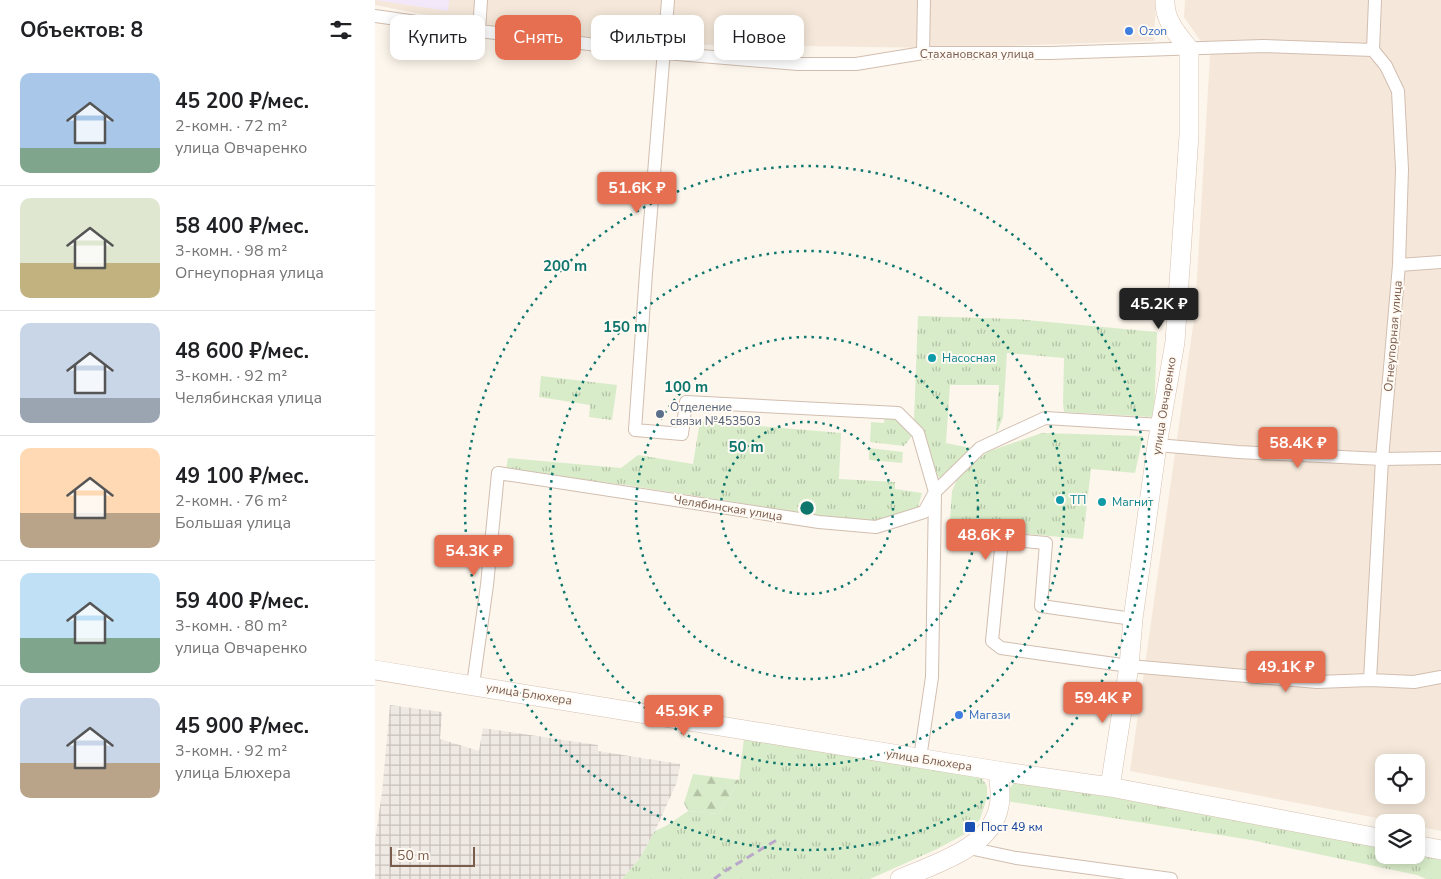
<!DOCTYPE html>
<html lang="ru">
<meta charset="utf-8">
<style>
body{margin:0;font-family:"Nunito Sans",sans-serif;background:#f6f6f6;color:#202124;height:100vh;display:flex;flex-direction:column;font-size:19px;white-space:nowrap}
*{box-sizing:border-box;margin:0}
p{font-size:16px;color:#757577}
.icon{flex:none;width:28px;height:28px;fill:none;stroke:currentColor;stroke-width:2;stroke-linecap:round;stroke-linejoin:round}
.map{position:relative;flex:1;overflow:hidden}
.panel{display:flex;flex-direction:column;background:#fff;width:375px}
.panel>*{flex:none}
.hud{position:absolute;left:15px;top:15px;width:475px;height:45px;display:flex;gap:10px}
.controls{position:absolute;left:1000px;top:754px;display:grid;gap:10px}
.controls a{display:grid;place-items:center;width:50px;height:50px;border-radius:10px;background:#fff;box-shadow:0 2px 12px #0003;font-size:25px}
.scale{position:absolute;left:15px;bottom:12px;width:85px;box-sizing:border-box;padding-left:5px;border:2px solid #7a5c4d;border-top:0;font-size:14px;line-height:18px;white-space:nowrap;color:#7a5c4d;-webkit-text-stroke:4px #fffaf3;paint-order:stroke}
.price{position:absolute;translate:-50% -42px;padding:0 11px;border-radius:5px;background:#e76f51;color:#fff;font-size:16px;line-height:32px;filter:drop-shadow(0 1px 2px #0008)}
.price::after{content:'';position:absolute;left:50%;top:30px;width:15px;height:11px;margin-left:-8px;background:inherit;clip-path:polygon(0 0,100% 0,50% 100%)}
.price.active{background:#222;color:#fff}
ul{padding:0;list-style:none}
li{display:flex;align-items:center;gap:15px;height:125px;padding:0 20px}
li+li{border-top:1px solid #e0e0e0}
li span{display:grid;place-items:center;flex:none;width:140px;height:100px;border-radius:10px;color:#555}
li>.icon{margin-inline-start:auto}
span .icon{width:60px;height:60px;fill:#fffc;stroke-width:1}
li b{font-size:21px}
h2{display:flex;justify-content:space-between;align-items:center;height:60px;padding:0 20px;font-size:21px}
.pill{padding:0 18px;border-radius:10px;background:#fff;box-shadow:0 2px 12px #0003;font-size:18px;line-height:45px}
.pill.active{background:#e76f51;color:#fff}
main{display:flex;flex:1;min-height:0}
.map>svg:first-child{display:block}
.residential{fill:#f5e8da;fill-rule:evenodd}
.industrial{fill:url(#industrial-grid)}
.education{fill:#f3e8fa}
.grass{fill:url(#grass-tufts)}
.forest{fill:url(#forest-firs)}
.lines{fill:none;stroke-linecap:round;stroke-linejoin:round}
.street-casing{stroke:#d1beb0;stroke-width:14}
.secondary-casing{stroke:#d6c0b0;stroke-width:20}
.street{stroke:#fff;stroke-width:12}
.secondary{stroke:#fff;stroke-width:19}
.rail{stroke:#b9a8c9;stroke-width:3;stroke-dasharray:8 5;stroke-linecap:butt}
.ring{fill:none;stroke:#0f766e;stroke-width:2.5;stroke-dasharray:2.5 5}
.shop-dot{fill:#3f7fe0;stroke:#fffaf3;stroke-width:2}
.culture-dot{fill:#0f9aa8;stroke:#fffaf3;stroke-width:2}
.service-dot{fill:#5c6f8a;stroke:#fffaf3;stroke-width:2}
.transit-dot{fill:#1a4fb4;stroke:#fffaf3;stroke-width:2}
.labels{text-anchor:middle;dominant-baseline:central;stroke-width:4;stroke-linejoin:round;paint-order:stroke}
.shop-label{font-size:12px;fill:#366cbe;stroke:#fffaf3;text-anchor:start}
.street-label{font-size:12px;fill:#7a5c4d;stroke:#fffaf3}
.culture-label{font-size:12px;fill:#0d838f;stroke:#fffaf3;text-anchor:start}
.service-label{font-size:12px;fill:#4e5e75;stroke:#fffaf3;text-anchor:start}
.transit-label{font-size:12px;fill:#164399;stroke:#fffaf3;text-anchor:start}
.centre{fill:#0f766e;stroke:#fffaf3;stroke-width:2.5}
.ring-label{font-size:15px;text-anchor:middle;font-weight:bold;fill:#0f766e;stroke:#fffaf3;stroke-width:4;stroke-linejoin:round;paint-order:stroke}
</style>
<main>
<section class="panel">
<h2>Объектов: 8<svg class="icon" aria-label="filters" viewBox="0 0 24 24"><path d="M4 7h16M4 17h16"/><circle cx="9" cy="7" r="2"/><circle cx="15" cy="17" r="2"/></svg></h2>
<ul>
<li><span style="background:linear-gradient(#a9c7e8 75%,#7fa58c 0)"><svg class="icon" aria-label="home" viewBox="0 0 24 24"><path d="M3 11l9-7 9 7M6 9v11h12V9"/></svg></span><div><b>45 200 ₽/мес.</b><p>2-комн. · 72 m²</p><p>улица Овчаренко</p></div></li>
<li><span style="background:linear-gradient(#dfe7d0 65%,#c2b280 0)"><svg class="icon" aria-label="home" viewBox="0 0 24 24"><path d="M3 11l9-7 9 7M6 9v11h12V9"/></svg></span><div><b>58 400 ₽/мес.</b><p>3-комн. · 98 m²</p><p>Огнеупорная улица</p></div></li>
<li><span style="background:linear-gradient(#c9d6e8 75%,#9aa5b1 0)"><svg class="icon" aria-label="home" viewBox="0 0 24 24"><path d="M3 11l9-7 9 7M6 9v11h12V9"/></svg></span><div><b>48 600 ₽/мес.</b><p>3-комн. · 92 m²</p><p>Челябинская улица</p></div></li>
<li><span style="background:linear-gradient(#ffd9b3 65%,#b9a48a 0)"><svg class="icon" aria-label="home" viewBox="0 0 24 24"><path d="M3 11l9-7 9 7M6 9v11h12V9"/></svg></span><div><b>49 100 ₽/мес.</b><p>2-комн. · 76 m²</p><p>Большая улица</p></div></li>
<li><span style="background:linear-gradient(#bfe0f5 65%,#7fa58c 0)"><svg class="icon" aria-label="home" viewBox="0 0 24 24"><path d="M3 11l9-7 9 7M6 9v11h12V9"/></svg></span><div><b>59 400 ₽/мес.</b><p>3-комн. · 80 m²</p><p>улица Овчаренко</p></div></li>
<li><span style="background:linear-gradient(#c9d6e8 65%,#b9a48a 0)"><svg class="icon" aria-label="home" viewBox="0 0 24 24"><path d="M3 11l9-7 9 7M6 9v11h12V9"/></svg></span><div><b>45 900 ₽/мес.</b><p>3-комн. · 92 m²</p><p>улица Блюхера</p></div></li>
</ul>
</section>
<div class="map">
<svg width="1066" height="879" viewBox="0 0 1066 879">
<defs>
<pattern id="industrial-grid" width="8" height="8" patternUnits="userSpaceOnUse" patternTransform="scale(1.25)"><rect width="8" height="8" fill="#efe9e4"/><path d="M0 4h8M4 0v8" fill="none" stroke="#c7c0bb"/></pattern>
<pattern id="grass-tufts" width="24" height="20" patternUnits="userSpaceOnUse" patternTransform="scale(1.25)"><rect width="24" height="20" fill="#d8ecc9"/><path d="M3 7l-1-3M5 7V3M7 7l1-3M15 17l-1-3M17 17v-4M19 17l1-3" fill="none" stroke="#b4c2a5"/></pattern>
<pattern id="forest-firs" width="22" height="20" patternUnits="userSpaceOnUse" patternTransform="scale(1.25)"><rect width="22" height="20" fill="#d8ecc9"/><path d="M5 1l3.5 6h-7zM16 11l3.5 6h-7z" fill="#b4c2a5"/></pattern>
</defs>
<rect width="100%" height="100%" fill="#fdf6ec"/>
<!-- residential -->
<path class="residential" d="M0,0H781L779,41L569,48L268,44L113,27L0,5Z
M810,0H1066V831L1041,826V822H1023L755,771L820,312L835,55L809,17ZM1009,762H1041V795H1009Z"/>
<!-- industrial -->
<path class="industrial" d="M15,705L67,712L65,739L104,751L108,728L223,745V751L305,764L302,782L280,831L265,858L247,879H0V840L7,793Z"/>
<!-- education -->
<path class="education" d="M0,0H74L73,11Z"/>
<!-- grass -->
<path class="grass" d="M543,316L640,319L782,332L779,417L689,412L688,403L689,358L632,353L628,417L621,435L624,385H575L571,443L600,449L568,478L562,477L548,433L539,420Z
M166,376L242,385L237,420L214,417L215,405L164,397Z
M510,416C522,417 530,426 537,436L529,446L495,442L496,422L509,423Z
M325,421L466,433L464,479L520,482V489L547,493L542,511L498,524L251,485L131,470L133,458L246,468L263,455L318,464Z
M667,433L768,436L760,473L716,469L708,539L617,531L615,539L574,535L577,491L583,477L612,452Z
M494,448L528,452L527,463L494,460Z
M369,738L604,774L612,786V797L605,819L594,832L562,849L495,879H247L265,858L280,831L291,826L313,811L344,814L364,780Z
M639,783L668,784L1009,846V855H1041V852L1066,857V879H1051L1042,875L876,840L631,801L632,791Z"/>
<!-- forest -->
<path class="forest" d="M318,774L364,780L344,814L313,811L309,803Z"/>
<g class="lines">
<!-- street casing -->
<g class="street-casing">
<path id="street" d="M293,0L271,273L260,430L307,434L311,402L523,413L543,433L560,492L557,677L545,758
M0,16L104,31L290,53L423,64H481L548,53H675L888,46L998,50
M104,31L106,0
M548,53L549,0
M1024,265L1066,262
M782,445L863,452L1007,459L1066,458
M758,619L666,606L671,543L627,539L617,641L626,648L754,666L942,682L995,680L1039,682L1066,677
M995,680L1007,459L1024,265L1027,169L1023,91L1011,66L998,50L1000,0
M98,685L112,585L123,473L444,522L501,527L549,512L560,492L605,448L670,418L786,425
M594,848L641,858L796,879"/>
</g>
<!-- secondary casing -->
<g class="secondary-casing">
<path id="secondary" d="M0,670L623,771L735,787L1009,839
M735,787L754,666L758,619L782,445L800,342L814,135V49C802,34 789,20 790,0
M1041,845L1066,850
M525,879C559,864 617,848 624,806C627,795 624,783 623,771"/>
</g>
<!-- street -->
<use href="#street" class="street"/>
<!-- secondary -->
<use href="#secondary" class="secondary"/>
<!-- rail -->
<path class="rail" d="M339,879L350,871L405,838"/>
</g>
<!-- distance rings -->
<g class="ring">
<circle cx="432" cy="508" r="86"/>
<circle cx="432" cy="508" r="171"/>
<circle cx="432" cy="508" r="257"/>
<circle cx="432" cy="508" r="342"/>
</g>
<!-- markers -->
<g class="shop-dot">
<circle cx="754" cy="31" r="5"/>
<circle cx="584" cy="715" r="5"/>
</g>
<g class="culture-dot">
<circle cx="557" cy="358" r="5"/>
<circle cx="685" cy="500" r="5"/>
<circle cx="727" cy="502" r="5"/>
</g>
<circle class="service-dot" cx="285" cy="414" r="5"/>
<rect class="transit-dot" x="589" y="821" width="12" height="12" rx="2.5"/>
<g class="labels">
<!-- shop labels -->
<g class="shop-label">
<text x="764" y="31">Ozon</text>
<text x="594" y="715">Магази</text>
</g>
<!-- street labels -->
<g class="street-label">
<text x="602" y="54">Стахановская улица</text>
<text transform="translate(1018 336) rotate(-85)">Огнеупорная улица</text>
<text transform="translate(789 406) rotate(-81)">улица Овчаренко</text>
<text transform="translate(353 508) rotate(9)">Челябинская улица</text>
<text transform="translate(154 694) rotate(9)">улица Блюхера</text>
<text transform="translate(554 760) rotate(9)">улица Блюхера</text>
</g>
<!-- culture labels -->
<g class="culture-label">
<text x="567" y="358">Насосная</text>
<text x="695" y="500">ТП</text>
<text x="737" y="502">Магнит</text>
</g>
<!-- service labels -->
<g class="service-label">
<text x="295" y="407">Отделение<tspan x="295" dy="14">связи №453503</tspan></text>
</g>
<!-- transit labels -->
<g class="transit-label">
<text x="606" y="827">Пост 49 км</text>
</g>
</g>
<circle cx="432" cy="508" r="8" class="centre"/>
<g class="ring-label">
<text x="190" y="271">200 m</text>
<text x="250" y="332">150 m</text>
<text x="311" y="392">100 m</text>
<text x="371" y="452">50 m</text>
</g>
</svg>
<div class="controls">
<a><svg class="icon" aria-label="locate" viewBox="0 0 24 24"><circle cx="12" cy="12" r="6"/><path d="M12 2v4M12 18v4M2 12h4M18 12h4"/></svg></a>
<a><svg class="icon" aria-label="layers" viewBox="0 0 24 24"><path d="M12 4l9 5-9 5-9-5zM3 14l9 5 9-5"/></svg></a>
</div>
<div class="scale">50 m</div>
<b class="price" style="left:262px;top:214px">51.6K ₽</b>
<b class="price active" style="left:784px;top:330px">45.2K ₽</b>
<b class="price" style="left:923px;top:469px">58.4K ₽</b>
<b class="price" style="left:611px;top:561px">48.6K ₽</b>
<b class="price" style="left:99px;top:577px">54.3K ₽</b>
<b class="price" style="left:911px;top:693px">49.1K ₽</b>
<b class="price" style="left:728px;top:724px">59.4K ₽</b>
<b class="price" style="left:309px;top:737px">45.9K ₽</b>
<div class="hud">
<a class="pill">Купить</a>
<a class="pill active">Снять</a>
<a class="pill">Фильтры</a>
<a class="pill">Новое</a>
</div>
</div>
</main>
